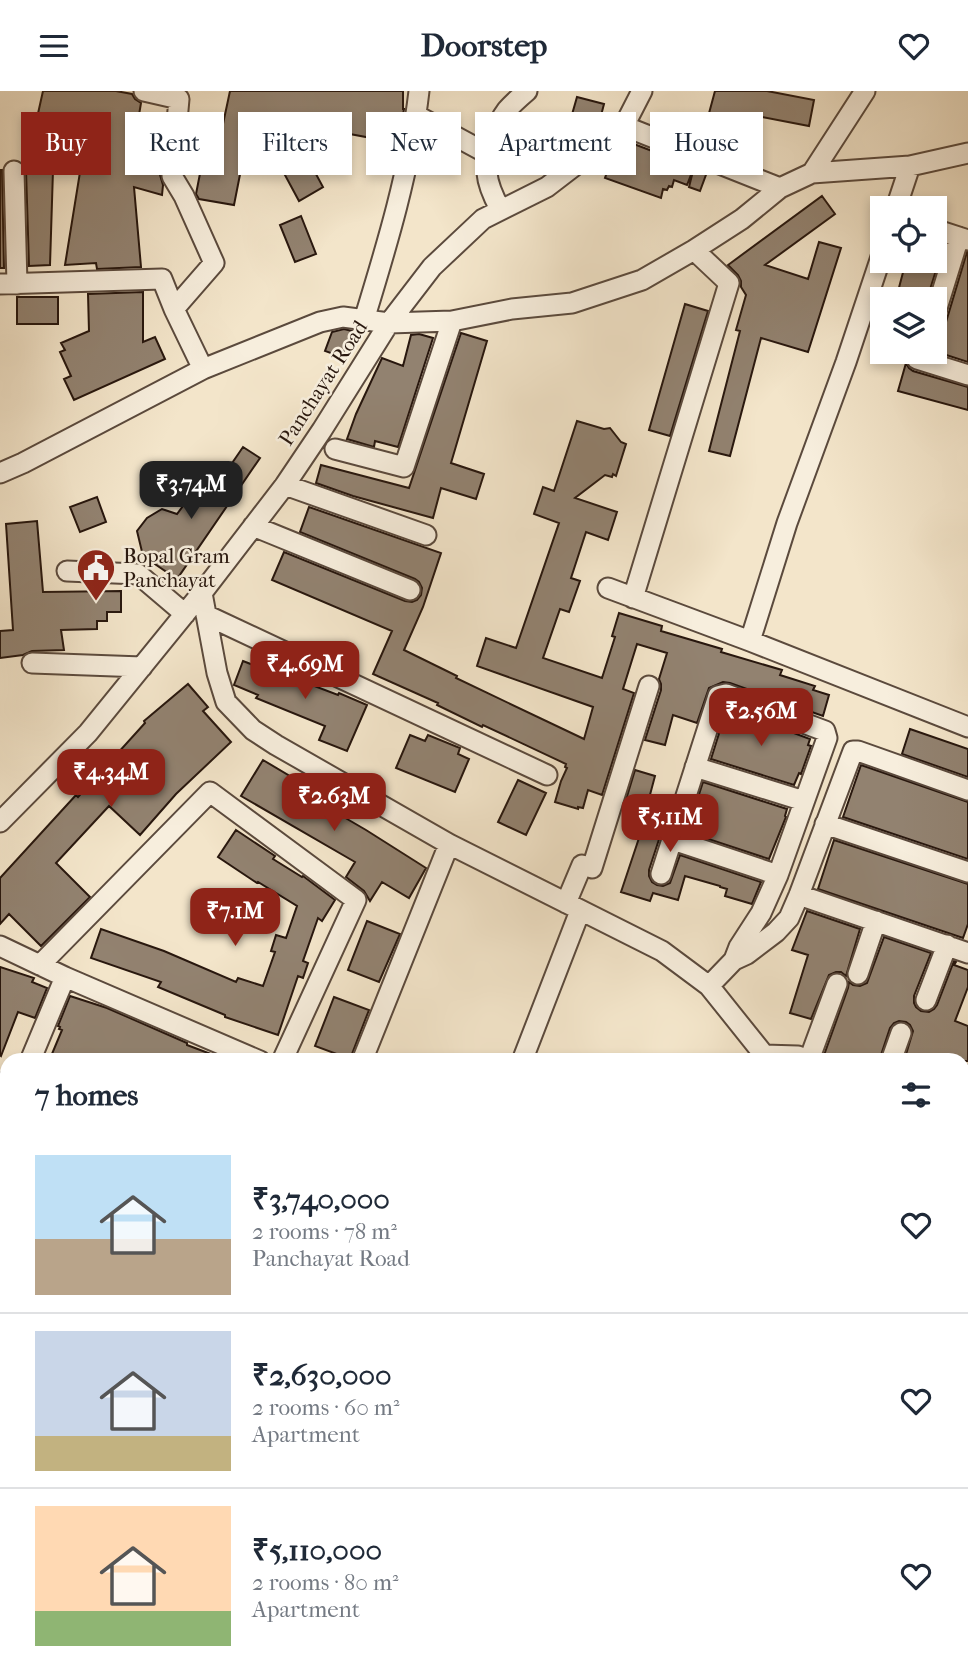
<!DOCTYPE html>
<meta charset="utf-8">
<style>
body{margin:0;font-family:"IM FELL French Canon",serif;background:#f2f2f3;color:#1f2937;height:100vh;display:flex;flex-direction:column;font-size:26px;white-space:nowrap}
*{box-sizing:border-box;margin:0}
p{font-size:23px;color:#747a83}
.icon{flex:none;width:38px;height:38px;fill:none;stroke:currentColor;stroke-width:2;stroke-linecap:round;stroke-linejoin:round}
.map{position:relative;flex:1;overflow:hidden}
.details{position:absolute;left:0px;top:962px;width:970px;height:625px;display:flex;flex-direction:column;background:#fff;border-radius:21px 21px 0 0;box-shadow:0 4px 10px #0003}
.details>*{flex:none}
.hud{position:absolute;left:21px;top:21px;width:928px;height:63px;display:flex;gap:14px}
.fabs{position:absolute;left:870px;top:105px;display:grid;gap:14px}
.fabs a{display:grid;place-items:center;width:77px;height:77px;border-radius:0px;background:#fff;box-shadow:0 4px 10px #0003;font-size:35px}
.price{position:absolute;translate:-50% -60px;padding:0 16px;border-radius:14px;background:#8f2418;color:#fff;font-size:23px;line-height:46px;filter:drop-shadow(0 2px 4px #0008)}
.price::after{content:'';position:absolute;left:50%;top:42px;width:21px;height:16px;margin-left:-10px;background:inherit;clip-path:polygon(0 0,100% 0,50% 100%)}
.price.current{background:#222;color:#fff}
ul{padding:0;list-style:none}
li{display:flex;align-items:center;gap:21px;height:175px;padding:0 35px}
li+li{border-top:2px solid #e0e1e3}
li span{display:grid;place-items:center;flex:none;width:196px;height:140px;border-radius:0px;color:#555}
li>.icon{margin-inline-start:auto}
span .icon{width:84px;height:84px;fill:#fffc;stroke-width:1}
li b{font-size:30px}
h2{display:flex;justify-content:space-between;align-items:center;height:84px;padding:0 35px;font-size:30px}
.chip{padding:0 24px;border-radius:0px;background:#fff;box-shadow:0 4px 10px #0003;font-size:24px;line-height:63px}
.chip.current{background:#8f2418;color:#fff}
header{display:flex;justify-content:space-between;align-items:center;height:91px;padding:0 35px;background:#fff;font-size:32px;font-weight:700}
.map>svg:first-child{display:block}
.building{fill:#928270;stroke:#28170e;stroke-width:2}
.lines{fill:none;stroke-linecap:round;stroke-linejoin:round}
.minor-casing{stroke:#5b4a3d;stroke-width:23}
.minor{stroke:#f7eedd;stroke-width:19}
.labels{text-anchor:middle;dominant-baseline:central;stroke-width:5;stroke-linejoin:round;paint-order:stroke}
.street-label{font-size:21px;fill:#28170e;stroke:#f7eedd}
.poi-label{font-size:21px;fill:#28170e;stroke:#f7eedd;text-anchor:start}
</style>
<header><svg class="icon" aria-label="menu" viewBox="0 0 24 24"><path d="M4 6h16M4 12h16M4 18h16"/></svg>Doorstep<svg class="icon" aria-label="heart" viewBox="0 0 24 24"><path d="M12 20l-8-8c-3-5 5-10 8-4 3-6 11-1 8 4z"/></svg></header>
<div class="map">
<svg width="968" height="1587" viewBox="0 0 968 1587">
<rect width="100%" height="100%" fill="#f3e5ca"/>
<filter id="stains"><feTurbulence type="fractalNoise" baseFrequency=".00286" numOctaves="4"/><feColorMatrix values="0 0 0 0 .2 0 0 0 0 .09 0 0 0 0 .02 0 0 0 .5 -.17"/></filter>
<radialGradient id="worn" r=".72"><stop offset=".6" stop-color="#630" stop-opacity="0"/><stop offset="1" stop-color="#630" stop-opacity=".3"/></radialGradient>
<!-- building -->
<path class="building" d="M43,0H116L132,3L135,8L141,12L138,30L164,34L160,84L163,94L162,104L134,96L141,176L97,178L96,172L65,174L86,44L58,40V41L35,36Z
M230,0H403V18H404L398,52L323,38V40L254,26L246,53L234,114L199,108L196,103L205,57L209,58L214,32L223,33Z
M715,0H767L814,9L809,35L752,24L741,61L716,55L715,58L701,52Z
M577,6L604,13L597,40L583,53L565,48Z
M626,50L694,76L687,94L674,89L672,96L669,95L667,99L663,98L661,107L605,87L616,56L618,54L624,56Z
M303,59L323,96L299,110L279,73Z
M694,76L707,81L700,100L689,96Z
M0,79H2L4,177H0Z
M26,79H53L50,174L29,175Z
M822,105L835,123L765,174L808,188L819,151L841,157L808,261L761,247L730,365L709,360L740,240L736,239L746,204L741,196V190L738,184L728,174Z
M301,125L316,163L295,171L280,134Z
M934,151L944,154L927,208H896L906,170H934Z
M967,161H968V271L937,261Z
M143,201V251L155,246L165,268L74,309L64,288L71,285L60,261L65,259L61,252L89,240L88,203Z
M17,206H58V233H17Z
M685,213L708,220L670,345L649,339Z
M344,238L352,240L342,266L325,260L332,241Z
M461,242L487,250L451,372L484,383L476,408L441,397L433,427L353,405L316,392L321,374L409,397Z
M419,243L433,247L398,356L375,350L374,356L347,348L356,323L382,267L403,275L411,244Z
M906,272L909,277L913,280L968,296V319L898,300Z
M577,330L604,338L610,337L621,351L626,353L616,385L613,383L612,386L605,384L575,407L617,421L608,449L586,441L571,487L580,490L569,521L560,518L543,567L602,587L615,546L612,545L619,522L662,535L661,540L722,558L721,561L782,579L780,584L815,595L813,599L829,604L823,625L730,592L723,591L709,597L697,632L673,624L665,654L645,649L661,599V593L659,588L667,562L637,553L623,598L634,602L602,704L588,699L583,717L578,716V718L555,711L561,690L567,677L565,676L566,673L483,634L482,636L437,614L438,612L373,583L392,540L272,489L284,461L405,510L412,511L417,509L421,504L422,497L419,491L415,488L300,441L309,416L441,462L423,516L404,559L457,585L456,587L584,648L593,616L477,575L486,547L516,557L559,432L534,423L543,396L554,400Z
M243,356L260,367L177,488L143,465L137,440L147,427L162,418L177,423L189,407L238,389L226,381Z
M97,406L106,431L80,441L70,416Z
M37,430L43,501L121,500V521H107V530H97V538L61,539L64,559L32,560L23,564L0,567V540L13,539L6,433Z
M243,570L268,580L270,576L280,580L282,573L312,587L309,593L338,604L339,602L367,614L347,660L319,649L325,635L256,607L258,604L234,594Z
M188,593L208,616L203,620L231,651L176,703L140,744L109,715L56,772L90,806L41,855L9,823L0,833V787L76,704L78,706L145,632L144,630Z
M727,617L810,648L808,654L811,655L801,683L799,682L794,694L711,668Z
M910,638L968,658V686L902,663Z
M410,644L425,650L428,644L460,657L458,663L469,668L455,701L396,677Z
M263,669L310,697L306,704L366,739L426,777L409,807L382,791L370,810L364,800L346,786L355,771L241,705Z
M861,674L968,711V768L843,726Z
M635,679L655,685L647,715L653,717L652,720L667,724L649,779V785L652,791L657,794L663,795L670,792L680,764L761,791L752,813L725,805L727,798L720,796V795L685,785L678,809L653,802L650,810L621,801L642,738L624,734L629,714L625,712Z
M518,689L546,702L526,744L498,731Z
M703,691L787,718L785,725L786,726L769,768L687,741Z
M236,739L275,765L273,768L302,786L303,785L335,809L322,830L318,827L303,870L308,872L303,887L298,885L278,944L225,926V924L158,896L161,891L91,867L101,838L164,860L236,891L238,887L263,895L275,861L271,860L276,844L286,847L297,815L258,791L257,792L218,766Z
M834,749L968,793V833L963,847L818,798Z
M807,820L860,838L846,885L841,881H836L829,884L811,928L790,922L808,864L792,859Z
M367,830L400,843L379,891L348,879Z
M884,846L931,862L914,905V912L916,916L921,920L929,921L934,918L937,914L954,870L956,871L954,874L968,879V896L955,930L968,935V970H904L913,940L910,934L906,931L899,930L894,932L890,937L879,970H830L823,967L848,897L849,891L853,894L860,895L867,892Z
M0,876L34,887L32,891L47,897L35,927L18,921L1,965L0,964Z
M70,905L107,917L187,952V954L224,968V970H49L62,939L59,938L60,936L58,935Z
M334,906L369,919L350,968L315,955Z"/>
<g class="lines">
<!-- minor casing -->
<g class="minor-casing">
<path id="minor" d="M144,0L179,8L172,85L184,105L214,172L174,218
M416,24L488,63
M623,37L642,0
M14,80L17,193
M812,82L865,0
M896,117L910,75
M500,118C494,107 488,95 487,82C486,62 495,35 507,19C513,12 520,6 527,0
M934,138L968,149
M0,193L162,188L174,218L203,278
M934,227L959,146
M364,229C387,154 410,78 419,0
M917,268L968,284
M335,358L404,376L452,230
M0,382L23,372L203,278L320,231L343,226L389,232L452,230L512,218L572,212L642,189L694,159L742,128L780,97L812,82L910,75L968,62
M285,394L426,444
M253,435L410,499
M67,480L138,483L185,523
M608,497L750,550L968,636
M202,502L217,582L226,611L253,639L276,654L449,753L662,860L709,895L769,970
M633,507L729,192L694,159
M206,524L547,684
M750,550L787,432L846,271L882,163
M32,572L142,576
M695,676L804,710
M0,731L88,642L205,498L285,394L322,339L389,232L432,176L483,128L547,96L590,63L613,42L623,37L634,39L780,97
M825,733L968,781
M673,749L778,784
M661,783L718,605L726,603L825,640L827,647L778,784L761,822L739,856L734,869
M799,804L968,862
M566,812L582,774L592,777L649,595
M0,855L65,886L260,970
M40,874L210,701L356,809L282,970
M858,883L876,830
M709,895L734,869L747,863L776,841L789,827L799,804L853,660H858L968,699
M926,909L947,854
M764,964L798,965L810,970
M809,969L837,893
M30,970L65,886
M362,970L449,753
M522,970L580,820
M891,970L901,942
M0,992L7,995
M962,999L968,985
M0,1068L7,1071
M962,1214L968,1224
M0,1320L7,1324
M0,1545L7,1535
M0,1561L7,1565
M37,1580L50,1587
M278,1587L280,1580
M430,1587L432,1580
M754,1587L755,1580"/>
</g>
<!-- minor -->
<use href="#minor" class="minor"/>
</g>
<!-- icons -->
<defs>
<g id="civic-pin" transform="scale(2.0125)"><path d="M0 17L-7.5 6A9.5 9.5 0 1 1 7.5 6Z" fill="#8f2418" stroke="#f7eedd"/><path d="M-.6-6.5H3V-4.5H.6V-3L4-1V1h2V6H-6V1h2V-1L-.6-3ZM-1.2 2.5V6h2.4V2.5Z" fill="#fff"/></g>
</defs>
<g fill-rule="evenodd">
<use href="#civic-pin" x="96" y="477"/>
</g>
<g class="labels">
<!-- street labels -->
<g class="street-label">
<text transform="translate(323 292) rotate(-57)">Panchayat Road</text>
</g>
<!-- poi labels -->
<g class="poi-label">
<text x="123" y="465">Bopal Gram<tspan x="123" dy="24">Panchayat</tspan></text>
</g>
</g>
<rect width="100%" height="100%" filter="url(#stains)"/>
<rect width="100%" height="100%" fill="url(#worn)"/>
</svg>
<div class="fabs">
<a><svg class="icon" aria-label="locate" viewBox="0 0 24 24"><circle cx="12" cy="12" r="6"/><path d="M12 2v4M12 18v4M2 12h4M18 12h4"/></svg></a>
<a><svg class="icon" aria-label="layers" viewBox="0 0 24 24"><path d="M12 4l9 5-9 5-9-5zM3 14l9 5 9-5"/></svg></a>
</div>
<b class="price current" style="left:191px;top:430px">₹3.74M</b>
<b class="price" style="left:305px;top:610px">₹4.69M</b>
<b class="price" style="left:761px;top:657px">₹2.56M</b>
<b class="price" style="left:111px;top:718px">₹4.34M</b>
<b class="price" style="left:334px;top:742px">₹2.63M</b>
<b class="price" style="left:670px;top:763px">₹5.11M</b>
<b class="price" style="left:235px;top:857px">₹7.1M</b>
<div class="hud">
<a class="chip current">Buy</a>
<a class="chip">Rent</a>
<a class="chip">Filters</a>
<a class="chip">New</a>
<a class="chip">Apartment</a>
<a class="chip">House</a>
</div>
<section class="details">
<h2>7 homes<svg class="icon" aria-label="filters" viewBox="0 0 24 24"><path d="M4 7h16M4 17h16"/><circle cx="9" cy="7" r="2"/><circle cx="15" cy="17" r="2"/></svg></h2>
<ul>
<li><span style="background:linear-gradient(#bfe0f5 60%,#b9a48a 0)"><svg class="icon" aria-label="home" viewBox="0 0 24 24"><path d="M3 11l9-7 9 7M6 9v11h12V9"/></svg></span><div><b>₹3,740,000</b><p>2 rooms · 78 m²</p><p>Panchayat Road</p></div><svg class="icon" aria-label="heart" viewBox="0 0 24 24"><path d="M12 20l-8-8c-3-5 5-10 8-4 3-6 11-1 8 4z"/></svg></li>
<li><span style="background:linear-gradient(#c9d6e8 75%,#c2b280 0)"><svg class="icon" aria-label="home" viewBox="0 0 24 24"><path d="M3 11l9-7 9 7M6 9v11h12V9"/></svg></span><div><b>₹2,630,000</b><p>2 rooms · 60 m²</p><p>Apartment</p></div><svg class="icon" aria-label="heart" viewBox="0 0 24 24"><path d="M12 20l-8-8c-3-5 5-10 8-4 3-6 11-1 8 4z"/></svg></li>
<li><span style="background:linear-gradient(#ffd9b3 75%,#8fb573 0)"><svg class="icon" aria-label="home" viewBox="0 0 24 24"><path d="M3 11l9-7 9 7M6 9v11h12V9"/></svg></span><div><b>₹5,110,000</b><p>2 rooms · 80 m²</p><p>Apartment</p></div><svg class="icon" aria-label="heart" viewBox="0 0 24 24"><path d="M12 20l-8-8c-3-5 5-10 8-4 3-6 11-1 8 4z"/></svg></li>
</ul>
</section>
</div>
